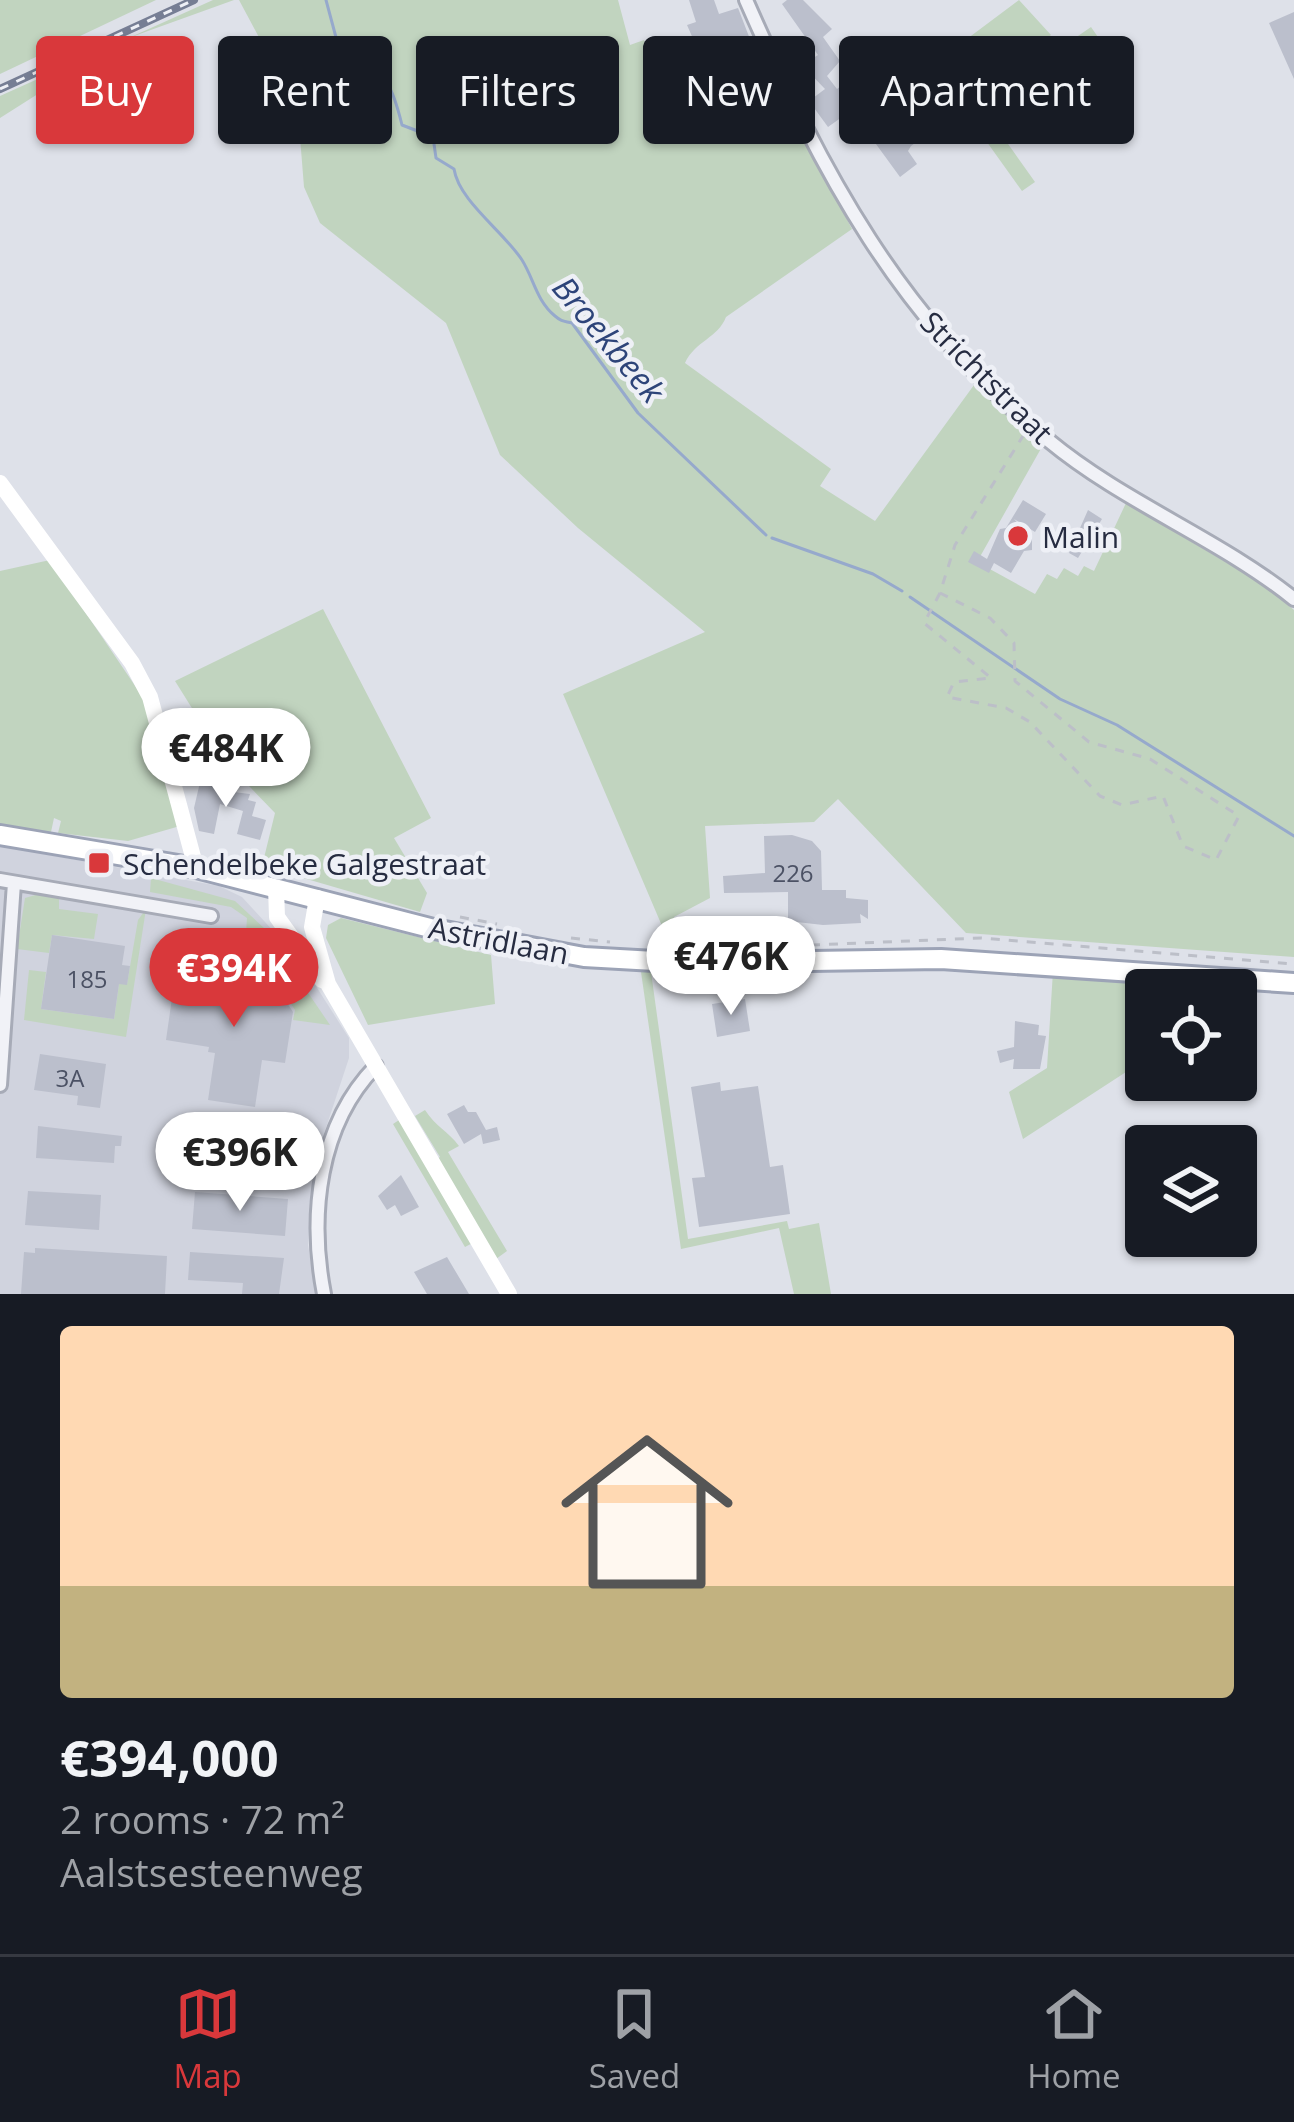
<!DOCTYPE html>
<meta charset="utf-8">
<style>
body{margin:0;font-family:"Open Sans",sans-serif;background:#242831;color:#f1f3f6;height:100vh;display:flex;flex-direction:column;font-size:45px;white-space:nowrap}
*{box-sizing:border-box;margin:0}
p{font-size:39px;color:#9ea1a6}
.icon{flex:none;width:66px;height:66px;fill:none;stroke:currentColor;stroke-width:2;stroke-linecap:round;stroke-linejoin:round}
.map{position:relative;height:1294px;overflow:hidden}
.panel{display:flex;flex-direction:column;background:#171b24;flex:1}
.panel>*{flex:none}
.banner{position:absolute;left:36px;top:36px;width:1224px;height:108px;display:flex;gap:24px}
.tools{position:absolute;left:1125px;top:969px;display:grid;gap:24px}
.tools a{display:grid;place-items:center;width:132px;height:132px;border-radius:12px;background:#171b24;box-shadow:0 3px 9px #0004;font-size:60px}
.price{position:absolute;translate:-50% -102px;padding:0 27px;border-radius:42px;background:#fff;color:#222;font-size:39px;line-height:78px;filter:drop-shadow(0 3px 6px #0008)}
.price::after{content:'';position:absolute;left:50%;top:72px;width:36px;height:27px;margin-left:-18px;background:inherit;clip-path:polygon(0 0,100% 0,50% 100%)}
.price.on{background:#d9383b;color:#fff}
ul{padding:0;list-style:none}
li{display:grid;align-content:center;gap:24px;height:636px;padding:0 60px}
li span{display:grid;place-items:center;height:372px;border-radius:12px;color:#555}
li>.icon{margin-inline-start:auto}
span .icon{width:216px;height:216px;fill:#fffc;stroke-width:1}
li b{font-size:51px}
.tag{padding:0 42px;border-radius:12px;background:#171b24;box-shadow:0 3px 9px #0004;font-size:42px;line-height:108px}
.tag.on{background:#d9383b;color:#fff}
.tabs{display:flex;justify-content:space-around;align-items:center;height:168px;border-top:3px solid #363941;background:#171b24;font-size:33px;color:#9ea1a6}
.tabs a{display:grid;justify-items:center;gap:6px}
.tabs .on{color:#d9383b}
.map>svg:first-child{display:block}
.built{fill:#d0d3de}
.green{fill:#c1d4bf}
.lines{fill:none;stroke-linecap:round;stroke-linejoin:round}
.stream{stroke:#96a9cc;stroke-width:3}
.building{fill:#bbbfcc}
.street-casing{stroke:#a7abb7;stroke-width:18}
.primary-casing{stroke:#9ca3b6;stroke-width:24}
.path{stroke:#bcbfc8;stroke-width:3;stroke-dasharray:9 9;stroke-linecap:butt}
.street{stroke:#f1f2f7;stroke-width:12}
.secondary{stroke:#fff;stroke-width:16}
.primary{stroke:#fff;stroke-width:18}
.rail-casing{stroke:#767e94;stroke-width:8}
.rail{stroke:#eef0f6;stroke-width:3;stroke-dasharray:9;stroke-linecap:butt}
.poi-dot{fill:#d9383b;stroke:#eef0f6;stroke-width:4.5}
.labels{text-anchor:middle;dominant-baseline:central;stroke-width:9;stroke-linejoin:round;paint-order:stroke}
.number-label{font-size:24px;fill:#4b5164}
.street-label{font-size:30px;fill:#262c41;stroke:#eef0f6}
.poi-label{font-size:30px;fill:#262c41;stroke:#eef0f6;text-anchor:start}
.water-label{font-size:33px;font-style:italic;fill:#2d4479;stroke:#eef0f6}
</style>
<div class="map">
<svg width="1294" height="1294" viewBox="0 0 1294 1294">
<rect width="100%" height="100%" fill="#dee1e9"/>
<!-- built -->
<path class="built" d="M0,846L219,886L242,897L298,958L349,1038V1058L315,1161L308,1245L316,1294H0Z"/>
<!-- green -->
<path class="green" d="M0,0H156L0,74Z
M213,0H234L123,40L0,118V96Z
M239,0H618L630,45L644,40L660,96L709,83L717,106L776,86L852,229L726,317C718,338 695,341 685,363L831,469L820,486L875,521L974,385L1043,445L977,562L1035,594L1047,574L1057,579L1064,568L1078,576L1084,566L1094,571L1126,503L1261,583L1294,610V957L966,933L838,799L814,822L705,826L710,898L674,917L668,940L563,694L705,632L578,528L500,455L446,323L320,223L304,187L300,137L270,58Z
M1019,0L1051,35L999,72L1007,85L1091,27L1100,40L991,120L1035,182L1022,191L974,124L992,110L975,87L955,100L938,76L914,93L908,83Z
M50,560L146,702L180,826L128,841L58,833L61,821L54,818L51,832L0,824V571Z
M323,609L431,818L394,838L427,893L420,912L262,866L275,813L225,761L175,681Z
M151,878L235,901L264,928L330,1025L293,1020L295,1010L268,969L244,965L247,918L231,907L150,892Z
M39,894L59,898V909L98,914L94,939L52,935L49,953L17,949L25,898Z
M146,909L126,1037L24,1020L29,970L46,972L41,1009L114,1019L119,984H127L138,920Z
M341,918L491,955L495,1004L368,1025L326,938L328,925Z
M1053,971L1252,990L1236,1000V990H1146V1059L1023,1139L1009,1092L1047,1068Z
M641,972H651L688,1239L787,1221L789,1229L819,1223L831,1294H794L779,1228L681,1249Z
M425,1110C436,1127 448,1131 459,1146L448,1152L507,1251L496,1259L482,1238L465,1247L393,1124L402,1118L429,1164L440,1157L415,1116Z"/>
<g class="lines">
<!-- stream -->
<path class="stream" d="M326,0L341,56C386,81 389,72 402,125L433,137L436,158L454,169C459,201 503,231 522,260C534,279 536,300 555,316C562,322 564,321 572,323L638,413L766,535
M772,538L873,574L902,591
M910,597L1060,699L1117,725L1294,836"/>
</g>
<!-- building -->
<path class="building" d="M689,0H714L719,14L738,8L760,65L712,82L687,25L696,22Z
M787,0H803L832,29L823,37L840,61L827,76L837,89L854,76L862,87L842,102L849,112L828,127L809,101L825,89L802,65L818,55L782,4Z
M1294,12V79L1269,23Z
M895,97L917,127L932,116L938,126L911,146L908,151L917,164L900,177L865,129Z
M1023,500L1046,514L1035,532L1014,519L1032,538V550L1024,551L1011,573L994,563L989,573L968,562L974,551L987,559L1000,529L1006,528Z
M1088,510L1102,519L1078,558L1069,553Z
M201,778L218,782L217,790L250,794L248,800L256,802L252,816L266,820L260,840L237,834L243,811L220,804L214,834L199,831L194,808Z
M792,835L812,841L821,851L822,890H846V898L868,900V919L860,914L861,923L823,925L788,921V892L724,893L723,876L765,873L764,836Z
M52,935L125,946L122,965L130,966L127,985L119,984L114,1019L41,1009Z
M228,966L266,971L293,1012L285,1063L262,1060L255,1107L208,1100L215,1053L208,1052L209,1047L166,1040L174,984L224,992Z
M745,999L750,1031L717,1037L712,1004Z
M1015,1021L1039,1025L1038,1035L1046,1036L1040,1069H1013L1014,1059L1000,1063L997,1051L1014,1047Z
M40,1054L106,1064L100,1108L77,1105L78,1096L34,1090Z
M720,1082L721,1091L758,1086L770,1167L783,1165L790,1214L699,1227L692,1178L705,1177L691,1087Z
M464,1105L468,1112H476L486,1130L497,1127L500,1140L483,1144L481,1134L464,1144L447,1114Z
M38,1126L122,1136L121,1146H115L114,1163L36,1158Z
M219,1138L264,1141L263,1151L287,1153L285,1176L217,1172Z
M401,1175L419,1207L401,1216L395,1205L387,1210L378,1196Z
M28,1191L101,1195L99,1230L25,1225Z
M195,1192L288,1199L285,1236L192,1229Z
M35,1248L167,1256L165,1294H21L24,1252L35,1253Z
M190,1252L284,1258L279,1294H242L243,1283L188,1280Z
M447,1257L469,1294H427L414,1272Z"/>
<g class="lines">
<!-- street casing -->
<g class="street-casing">
<path id="street" d="M746,0C822,173 899,318 1048,440C1124,503 1218,538 1294,599
M0,880L211,916
M0,1085L14,883
M324,1294C309,1216 318,1125 376,1066"/>
</g>
<!-- primary casing -->
<g class="primary-casing">
<path id="primary" d="M0,835L196,868L434,929L584,957L690,963L941,959L1294,983"/>
</g>
<!-- path -->
<path class="path" d="M940,593L924,623L991,678L954,682L947,697L1006,708L1030,722L1100,796L1122,805L1163,796L1183,846L1216,860L1239,816L1150,759L1089,742L1015,681L1014,643L990,618L940,593L955,545L1023,436
M460,917L497,924
M571,938L610,942
M649,944L748,946
M811,945L981,938L1294,964"/>
<!-- street -->
<use href="#street" class="street"/>
<!-- secondary -->
<path class="secondary" d="M0,483L132,663L150,697L196,868
M276,888L277,917L322,980
M317,898L312,927L328,984L509,1294"/>
<!-- primary -->
<use href="#primary" class="primary"/>
<!-- rail casing -->
<g class="rail-casing">
<path id="rail" d="M0,89L194,0"/>
</g>
<!-- rail -->
<use href="#rail" class="rail"/>
</g>
<!-- markers -->
<g class="poi-dot">
<circle cx="1018" cy="536" r="12"/>
<rect x="87" y="851" width="24" height="24" rx="6"/>
</g>
<g class="labels">
<!-- number labels -->
<g class="number-label">
<text x="793" y="872">226</text>
<text x="87" y="978">185</text>
<text x="70" y="1077">3A</text>
</g>
<!-- street labels -->
<g class="street-label">
<text transform="translate(987 377) rotate(45)">Strichtstraat</text>
<text transform="translate(499 940) rotate(11)">Astridlaan</text>
</g>
<!-- poi labels -->
<g class="poi-label">
<text x="1042" y="536">Malin</text>
<text x="123" y="863">Schendelbeke Galgestraat</text>
</g>
<!-- water labels -->
<g class="water-label">
<text transform="translate(609 339) rotate(50)">Broekbeek</text>
</g>
</g>
</svg>
<div class="tools">
<a><svg class="icon" aria-label="locate" viewBox="0 0 24 24"><circle cx="12" cy="12" r="6"/><path d="M12 2v4M12 18v4M2 12h4M18 12h4"/></svg></a>
<a><svg class="icon" aria-label="layers" viewBox="0 0 24 24"><path d="M12 4l9 5-9 5-9-5zM3 14l9 5 9-5"/></svg></a>
</div>
<b class="price" style="left:226px;top:810px">€484K</b>
<b class="price" style="left:731px;top:1018px">€476K</b>
<b class="price on" style="left:234px;top:1030px">€394K</b>
<b class="price" style="left:240px;top:1214px">€396K</b>
<div class="banner">
<a class="tag on">Buy</a>
<a class="tag">Rent</a>
<a class="tag">Filters</a>
<a class="tag">New</a>
<a class="tag">Apartment</a>
</div>
</div>
<section class="panel">
<ul>
<li><span style="background:linear-gradient(#ffd9b3 70%,#c2b280 0)"><svg class="icon" aria-label="home" viewBox="0 0 24 24"><path d="M3 11l9-7 9 7M6 9v11h12V9"/></svg></span><div><b>€394,000</b><p>2 rooms · 72 m²</p><p>Aalstsesteenweg</p></div></li>
</ul>
</section>
<nav class="tabs">
<a class="on"><svg class="icon" aria-label="map" viewBox="0 0 24 24"><path d="M3 6l6-2 6 2 6-2v14l-6 2-6-2-6 2zM9 4v14M15 6v14"/></svg>Map</a>
<a><svg class="icon" aria-label="saved" viewBox="0 0 24 24"><path d="M7 4h10v16l-5-4-5 4z"/></svg>Saved</a>
<a><svg class="icon" aria-label="home" viewBox="0 0 24 24"><path d="M3 11l9-7 9 7M6 9v11h12V9"/></svg>Home</a>
</nav>
